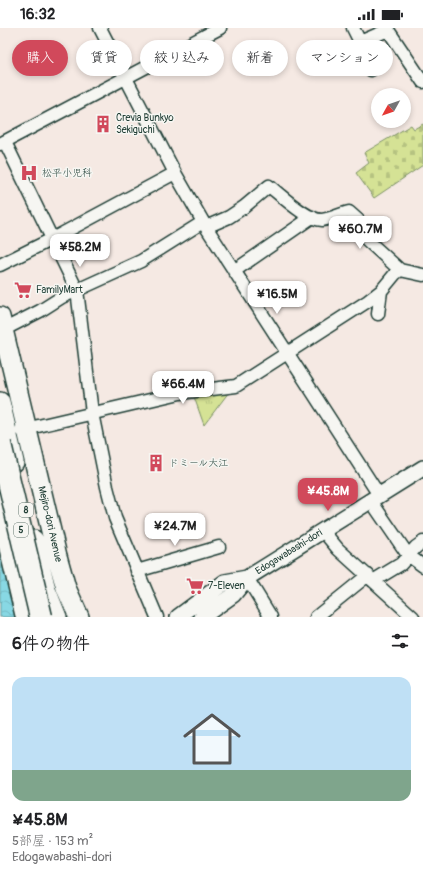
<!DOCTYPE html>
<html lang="ja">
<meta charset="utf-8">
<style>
body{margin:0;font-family:Pangolin,"Klee One",sans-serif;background:#f2f2f2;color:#202124;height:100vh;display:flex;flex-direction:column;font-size:15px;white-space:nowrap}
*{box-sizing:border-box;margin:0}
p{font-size:13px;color:#757577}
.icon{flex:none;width:22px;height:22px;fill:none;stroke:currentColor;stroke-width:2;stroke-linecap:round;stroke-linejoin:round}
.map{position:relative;height:589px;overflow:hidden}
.panel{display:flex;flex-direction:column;background:#fff;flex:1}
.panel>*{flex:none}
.top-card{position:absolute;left:12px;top:12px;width:399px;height:36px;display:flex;gap:8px}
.needle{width:26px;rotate:230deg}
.buttons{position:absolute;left:371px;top:60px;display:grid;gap:8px}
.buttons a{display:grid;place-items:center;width:40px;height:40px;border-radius:50%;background:#fff;box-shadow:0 2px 6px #0003;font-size:20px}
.price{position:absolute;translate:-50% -34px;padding:0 9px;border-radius:8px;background:#fff;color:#222;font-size:13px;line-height:26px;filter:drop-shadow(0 1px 2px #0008)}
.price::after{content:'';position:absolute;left:50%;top:24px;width:12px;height:9px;margin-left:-6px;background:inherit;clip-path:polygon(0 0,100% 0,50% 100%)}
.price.selected{background:#d1495b;color:#fff}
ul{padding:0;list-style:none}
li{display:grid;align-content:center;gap:8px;height:212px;padding:0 12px}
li+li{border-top:1px solid #e0e0e0}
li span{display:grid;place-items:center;height:124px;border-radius:12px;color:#555}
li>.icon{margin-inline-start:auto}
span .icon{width:72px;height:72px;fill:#fffc;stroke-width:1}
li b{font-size:17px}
h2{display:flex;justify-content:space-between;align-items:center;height:48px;padding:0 12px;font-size:17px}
.chip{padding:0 14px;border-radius:18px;background:#fff;box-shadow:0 2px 6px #0003;font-size:14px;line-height:36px}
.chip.selected{background:#d1495b;color:#fff}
.status{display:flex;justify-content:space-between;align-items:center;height:28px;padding:0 20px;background:#fff;direction:ltr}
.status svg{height:11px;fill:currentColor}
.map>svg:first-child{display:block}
.cemetery{fill:url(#cemetery-stones);stroke:#7a9064}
.park{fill:url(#park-tufts);stroke:#7a9064}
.water{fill:url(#water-waves);stroke:#5e9a9e}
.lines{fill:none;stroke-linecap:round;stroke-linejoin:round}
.minor-casing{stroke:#1f3d34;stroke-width:15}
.tertiary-casing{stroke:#1f3d34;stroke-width:18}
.primary-casing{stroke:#1f3d34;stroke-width:22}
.motorway-casing{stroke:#1f3d34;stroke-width:25}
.minor{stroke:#f6f6f2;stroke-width:12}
.tertiary{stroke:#f6f6f2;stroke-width:15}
.primary{stroke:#f6f6f2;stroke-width:19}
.motorway{stroke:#f6f6f2;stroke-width:22}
.motorway-bridge-casing{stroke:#1f3d34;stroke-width:25;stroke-linecap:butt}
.motorway-bridge{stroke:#f6f6f2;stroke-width:22}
.labels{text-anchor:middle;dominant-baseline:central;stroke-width:3;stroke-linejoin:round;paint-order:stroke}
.shield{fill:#f6f6f2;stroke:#60746d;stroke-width:1}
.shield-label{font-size:9px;font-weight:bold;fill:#1f3d34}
.poi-label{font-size:10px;fill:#1f3d34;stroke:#f6f6f2;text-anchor:start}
.street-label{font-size:10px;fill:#1f3d34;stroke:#f6f6f2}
</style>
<div class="status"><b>16:32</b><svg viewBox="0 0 49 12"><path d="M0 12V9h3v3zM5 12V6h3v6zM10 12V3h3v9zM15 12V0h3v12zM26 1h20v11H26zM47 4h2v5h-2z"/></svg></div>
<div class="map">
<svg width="423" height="589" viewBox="0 0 423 589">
<defs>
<pattern id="cemetery-stones" width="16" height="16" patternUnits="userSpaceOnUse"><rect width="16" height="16" fill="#d5e295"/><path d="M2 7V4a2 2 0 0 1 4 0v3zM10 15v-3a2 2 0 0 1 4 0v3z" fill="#b6c381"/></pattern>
<pattern id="park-tufts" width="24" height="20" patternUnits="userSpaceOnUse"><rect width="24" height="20" fill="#d5e295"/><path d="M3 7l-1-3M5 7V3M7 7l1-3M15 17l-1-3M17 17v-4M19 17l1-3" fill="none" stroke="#b6c381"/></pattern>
<pattern id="water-waves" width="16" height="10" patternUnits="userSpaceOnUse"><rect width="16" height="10" fill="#88d8e4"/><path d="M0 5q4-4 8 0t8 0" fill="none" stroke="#75bac4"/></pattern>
</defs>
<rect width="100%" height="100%" fill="#f5e9e3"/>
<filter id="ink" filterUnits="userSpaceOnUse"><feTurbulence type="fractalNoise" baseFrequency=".025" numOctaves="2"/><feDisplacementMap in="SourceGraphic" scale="8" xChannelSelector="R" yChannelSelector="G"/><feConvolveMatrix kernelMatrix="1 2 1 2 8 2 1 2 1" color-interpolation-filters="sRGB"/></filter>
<g filter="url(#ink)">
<!-- cemetery -->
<path class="cemetery" d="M423,96V137L374,170L356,145L369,135L364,125L411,97L414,101Z"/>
<!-- park -->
<path class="park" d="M229,364L204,397L193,366Z"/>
<!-- water -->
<path class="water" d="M0,448L35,589H0Z"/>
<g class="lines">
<!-- minor casing -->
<g class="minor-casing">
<path id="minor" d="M100,0L175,145L206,199L379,467
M353,0L360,14L388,2L423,54
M360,14L369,34L371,42
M5,114L77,262L92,385L107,459L115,490L157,589
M0,116L220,0
M206,199L229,189L244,179L269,158C281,167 306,192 322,192C330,191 341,186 349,184L358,192L367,212L400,242L423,247
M0,237L52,211L175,145
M234,243L312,189
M378,286L381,263
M3,302L40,283L62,269L141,233L203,194
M21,402L180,365L236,358L368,273L381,263L395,246L400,242
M371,473L408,527L423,538
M323,503L338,521L413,589
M137,543L219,519
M247,550L271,589
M373,553L401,536L416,519L423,514
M316,589L368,547"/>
</g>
<!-- tertiary casing -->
<g class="tertiary-casing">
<path id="tertiary" d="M178,589L225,554L247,550
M202,589L233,567L247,550L423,440"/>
</g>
<!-- primary casing -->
<g class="primary-casing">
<path id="primary" d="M0,289L57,528L66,560L79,589
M0,374L14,434
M34,512L46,562L57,589"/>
</g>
<!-- motorway casing -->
<g class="motorway-casing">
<path id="motorway" d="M0,476L27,589"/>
</g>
<!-- minor -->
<use href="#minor" class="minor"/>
<!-- tertiary -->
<use href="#tertiary" class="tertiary"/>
<!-- primary -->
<use href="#primary" class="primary"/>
<!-- motorway -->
<use href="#motorway" class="motorway"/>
<!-- motorway-bridge casing -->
<g class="motorway-bridge-casing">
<path id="motorway-bridge" d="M0,416L41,589"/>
</g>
<!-- motorway-bridge -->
<use href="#motorway-bridge" class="motorway-bridge"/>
</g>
</g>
<!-- icons -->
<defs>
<g id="building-bare" transform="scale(1.38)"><path d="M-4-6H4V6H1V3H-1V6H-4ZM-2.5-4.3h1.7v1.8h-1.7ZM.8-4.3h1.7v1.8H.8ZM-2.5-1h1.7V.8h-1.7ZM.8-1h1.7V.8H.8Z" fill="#d1495b" stroke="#f6f6f2" stroke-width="2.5" paint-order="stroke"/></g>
<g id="hospital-bare" transform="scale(1.38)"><path d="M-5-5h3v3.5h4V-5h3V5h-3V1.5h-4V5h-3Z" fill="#d1495b" stroke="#f6f6f2" stroke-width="2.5" paint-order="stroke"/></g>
<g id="supermarket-bare" transform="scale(1.38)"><path d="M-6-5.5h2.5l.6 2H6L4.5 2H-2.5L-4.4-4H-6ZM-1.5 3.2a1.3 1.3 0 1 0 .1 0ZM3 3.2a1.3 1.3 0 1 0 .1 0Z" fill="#d1495b" stroke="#f6f6f2" stroke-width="2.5" paint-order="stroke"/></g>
</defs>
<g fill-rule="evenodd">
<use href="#building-bare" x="103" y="96"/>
<use href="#hospital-bare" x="29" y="145"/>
<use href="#supermarket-bare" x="23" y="262"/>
<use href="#building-bare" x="156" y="435"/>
<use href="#supermarket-bare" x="195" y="558"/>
</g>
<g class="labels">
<!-- shield labels -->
<g class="shield">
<rect x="19" y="475" width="14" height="14" rx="3"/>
<rect x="14" y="495" width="14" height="14" rx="3"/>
</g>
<g class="shield-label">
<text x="26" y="482">8</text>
<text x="21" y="502">5</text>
</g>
<!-- poi labels -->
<g class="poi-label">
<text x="116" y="90">Crevia Bunkyo<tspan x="116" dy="12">Sekiguchi</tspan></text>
<text x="42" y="145">松平小児科</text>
<text x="36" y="262">FamilyMart</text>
<text x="169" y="435">ドミール大江</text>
<text x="208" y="558">7-Eleven</text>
</g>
<!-- street labels -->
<g class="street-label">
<text transform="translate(50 496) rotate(77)">Mejiro-dori Avenue</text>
<text transform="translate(289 524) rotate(-32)">Edogawabashi-dori</text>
</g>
</g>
</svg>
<div class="buttons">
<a><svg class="needle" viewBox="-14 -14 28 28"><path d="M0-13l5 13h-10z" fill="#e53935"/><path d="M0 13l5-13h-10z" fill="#757577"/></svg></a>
</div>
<b class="price" style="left:360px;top:222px">¥60.7M</b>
<b class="price" style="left:80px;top:240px">¥58.2M</b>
<b class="price" style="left:277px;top:287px">¥16.5M</b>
<b class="price" style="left:183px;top:377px">¥66.4M</b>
<b class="price selected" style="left:328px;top:484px">¥45.8M</b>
<b class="price" style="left:175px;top:519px">¥24.7M</b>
<div class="top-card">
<a class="chip selected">購入</a>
<a class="chip">賃貸</a>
<a class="chip">絞り込み</a>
<a class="chip">新着</a>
<a class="chip">マンション</a>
</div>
</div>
<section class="panel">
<h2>6件の物件<svg class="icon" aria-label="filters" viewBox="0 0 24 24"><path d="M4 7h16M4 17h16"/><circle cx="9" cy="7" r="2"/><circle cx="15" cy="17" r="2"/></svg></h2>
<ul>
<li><span style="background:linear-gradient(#bfe0f5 75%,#7fa58c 0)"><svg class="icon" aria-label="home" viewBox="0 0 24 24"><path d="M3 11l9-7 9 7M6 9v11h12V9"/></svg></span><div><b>¥45.8M</b><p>5部屋 · 153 m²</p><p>Edogawabashi-dori</p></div></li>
</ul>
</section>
